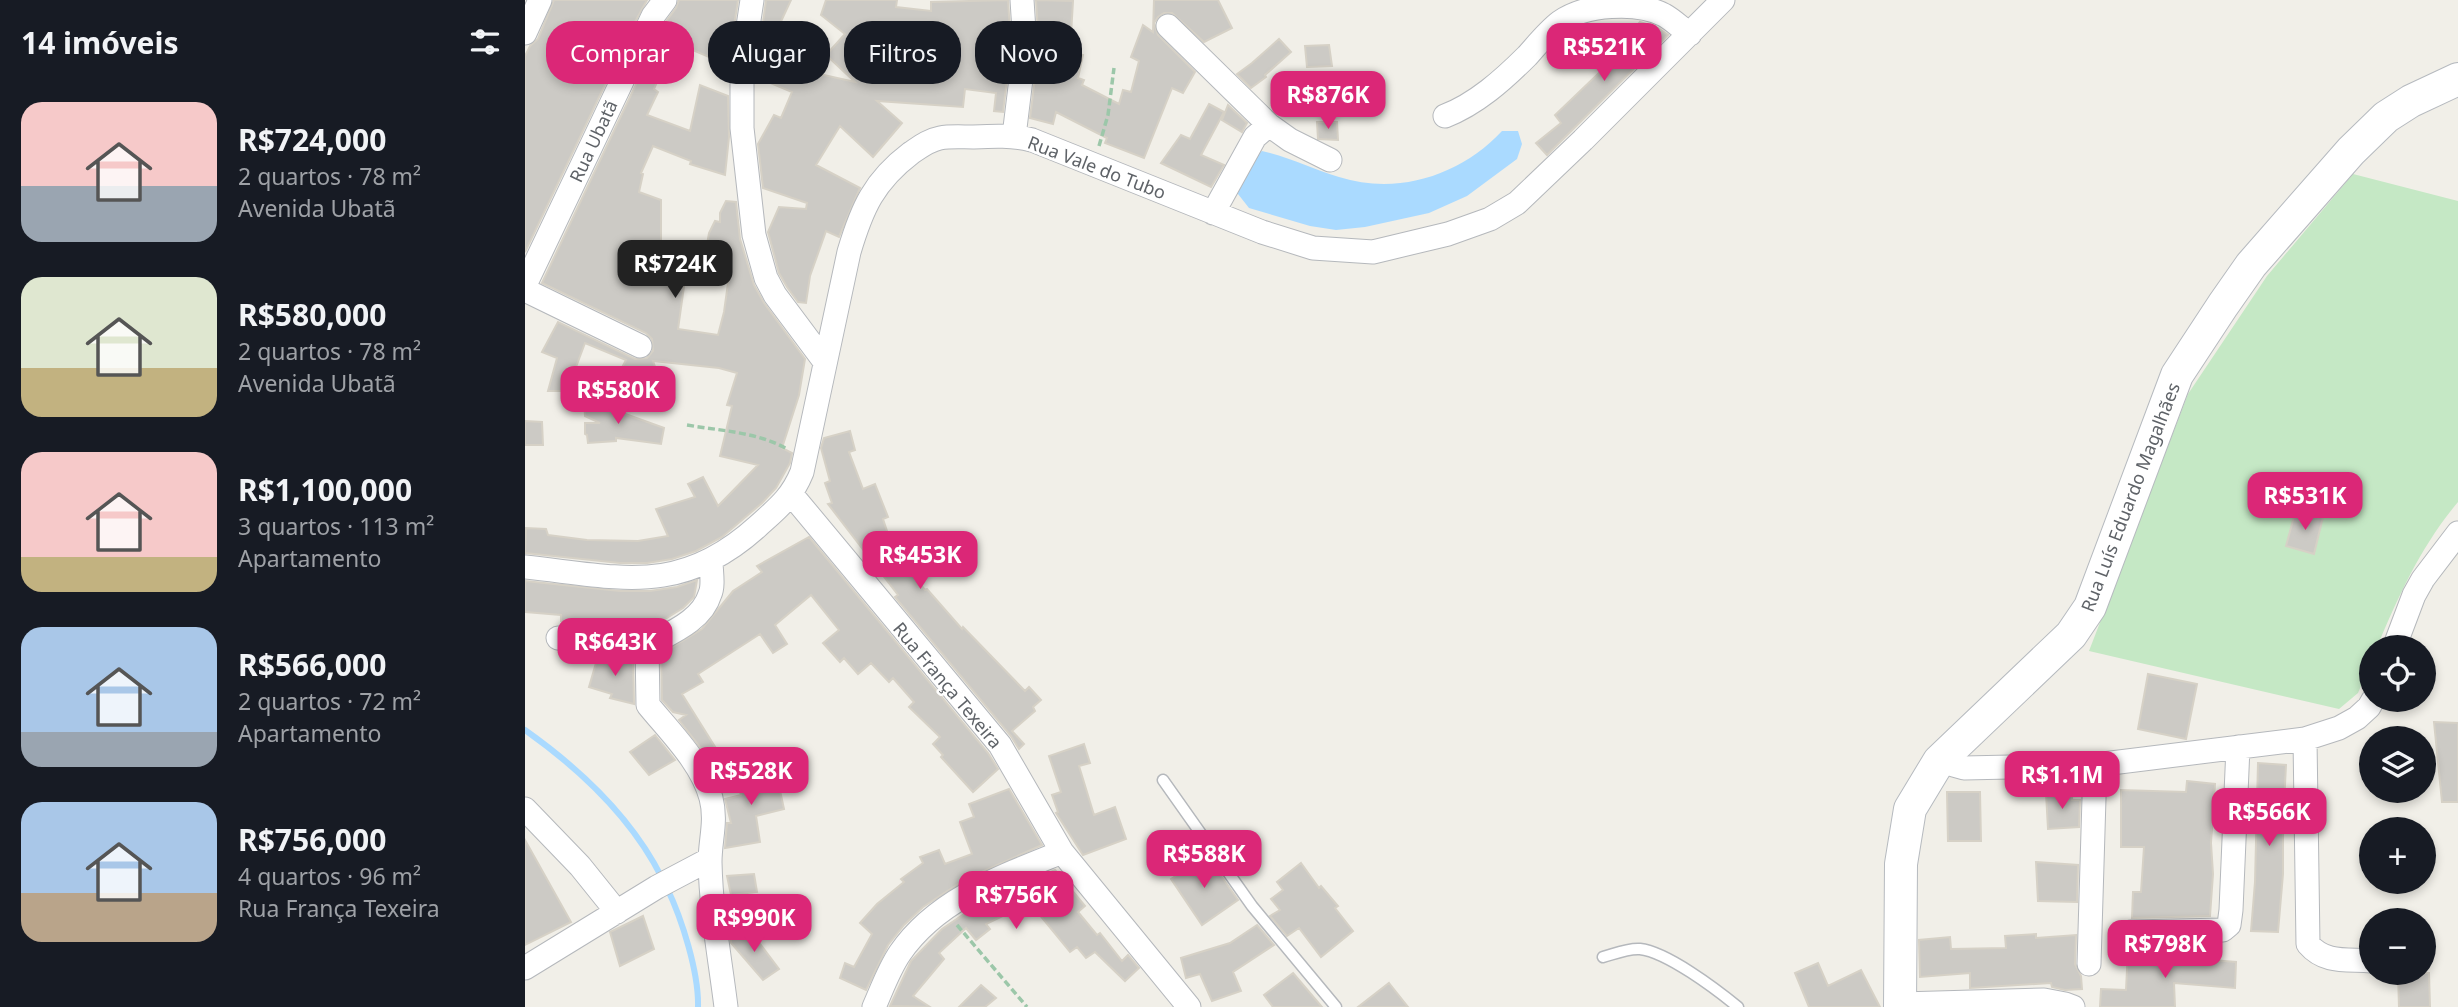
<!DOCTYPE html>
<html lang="pt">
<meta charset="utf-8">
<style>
body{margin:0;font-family:"Noto Sans",sans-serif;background:#242831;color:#f1f3f6;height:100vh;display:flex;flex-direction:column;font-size:26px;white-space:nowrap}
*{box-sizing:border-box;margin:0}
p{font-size:23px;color:#9ea1a6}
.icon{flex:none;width:38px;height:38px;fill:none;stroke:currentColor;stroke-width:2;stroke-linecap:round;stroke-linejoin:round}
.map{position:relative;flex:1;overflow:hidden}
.panel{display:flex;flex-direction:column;background:#171b24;width:525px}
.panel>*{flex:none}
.top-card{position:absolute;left:21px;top:21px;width:665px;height:63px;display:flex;gap:14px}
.controls{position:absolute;left:1834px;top:635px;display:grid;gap:14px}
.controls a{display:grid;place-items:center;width:77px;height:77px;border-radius:50%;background:#171b24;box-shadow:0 4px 10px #0003;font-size:35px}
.price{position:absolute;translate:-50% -60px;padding:0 16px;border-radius:14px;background:#db2777;color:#fff;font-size:23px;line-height:46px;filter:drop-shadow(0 2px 4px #0008)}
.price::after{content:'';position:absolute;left:50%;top:42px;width:21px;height:16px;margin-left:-10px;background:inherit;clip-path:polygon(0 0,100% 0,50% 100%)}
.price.current{background:#222;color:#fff}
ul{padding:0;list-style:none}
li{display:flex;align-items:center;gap:21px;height:175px;padding:0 21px}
li span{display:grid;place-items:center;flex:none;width:196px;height:140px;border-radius:21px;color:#555}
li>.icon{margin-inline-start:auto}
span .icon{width:84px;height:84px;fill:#fffc;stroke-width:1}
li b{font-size:30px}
h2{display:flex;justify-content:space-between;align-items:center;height:84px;padding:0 21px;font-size:30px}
.tag{padding:0 24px;border-radius:28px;background:#171b24;box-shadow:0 4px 10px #0003;font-size:24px;line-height:63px}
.tag.current{background:#db2777;color:#fff}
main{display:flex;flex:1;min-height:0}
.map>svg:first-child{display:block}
.green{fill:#c5e8c5}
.water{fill:#aadaff}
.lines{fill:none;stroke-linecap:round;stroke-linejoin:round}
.stream{stroke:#aadaff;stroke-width:6}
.building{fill:#cccac5;stroke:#d6d1c6;stroke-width:2}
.service-casing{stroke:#b5b8bc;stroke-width:13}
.minor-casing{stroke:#b5b8bc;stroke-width:25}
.secondary-casing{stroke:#b6babf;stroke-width:34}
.path{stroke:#9cc7a9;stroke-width:3.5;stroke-dasharray:7 3.5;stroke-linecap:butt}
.service{stroke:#fff;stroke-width:10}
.minor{stroke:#fff;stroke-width:23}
.secondary{stroke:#fff;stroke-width:32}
.labels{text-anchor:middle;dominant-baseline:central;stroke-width:5;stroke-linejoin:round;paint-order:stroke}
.street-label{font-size:18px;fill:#5f6368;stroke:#fff}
</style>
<main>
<section class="panel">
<h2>14 imóveis<svg class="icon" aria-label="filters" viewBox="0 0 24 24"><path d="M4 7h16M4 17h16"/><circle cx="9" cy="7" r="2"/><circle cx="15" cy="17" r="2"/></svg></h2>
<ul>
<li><span style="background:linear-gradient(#f6c9c9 60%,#9aa5b1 0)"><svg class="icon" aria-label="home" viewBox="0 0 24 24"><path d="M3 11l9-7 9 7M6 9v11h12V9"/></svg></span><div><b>R$724,000</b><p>2 quartos · 78 m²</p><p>Avenida Ubatã</p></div></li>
<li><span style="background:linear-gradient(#dfe7d0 65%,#c2b280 0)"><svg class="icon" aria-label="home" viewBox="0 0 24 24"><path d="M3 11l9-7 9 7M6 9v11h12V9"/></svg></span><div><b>R$580,000</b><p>2 quartos · 78 m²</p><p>Avenida Ubatã</p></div></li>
<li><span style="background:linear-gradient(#f6c9c9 75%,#c2b280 0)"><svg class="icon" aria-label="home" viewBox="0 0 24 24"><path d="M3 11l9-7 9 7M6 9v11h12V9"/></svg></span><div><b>R$1,100,000</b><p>3 quartos · 113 m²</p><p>Apartamento</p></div></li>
<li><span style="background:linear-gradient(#a9c7e8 75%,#9aa5b1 0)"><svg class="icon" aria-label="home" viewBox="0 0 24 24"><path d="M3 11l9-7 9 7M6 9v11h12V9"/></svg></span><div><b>R$566,000</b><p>2 quartos · 72 m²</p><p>Apartamento</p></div></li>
<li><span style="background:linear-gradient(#a9c7e8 65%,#b9a48a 0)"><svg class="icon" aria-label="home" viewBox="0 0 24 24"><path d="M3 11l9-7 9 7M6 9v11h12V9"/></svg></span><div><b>R$756,000</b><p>4 quartos · 96 m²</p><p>Rua França Texeira</p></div></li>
</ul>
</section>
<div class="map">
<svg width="1933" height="1007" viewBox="0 0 1933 1007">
<rect width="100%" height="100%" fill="#f1efe8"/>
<!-- green -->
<path class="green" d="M1828,174L1933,201V502C1896,546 1874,595 1852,647L1846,648V662L1833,693L1814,709L1564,651L1663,394L1742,276Z"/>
<!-- water -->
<path class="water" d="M977,131H993L997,144L992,159L942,196L904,213L840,227L811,230L785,226L724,208L713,194C716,173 719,164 737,151C764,157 788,169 814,177C873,196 936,175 977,131Z"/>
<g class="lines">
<!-- stream -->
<path class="stream" d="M0,730C55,769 107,818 137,878
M142,888C157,919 174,973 173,1007"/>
</g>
<!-- building -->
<path class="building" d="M29,0H122L105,31L96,26L76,62L88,68L0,252V56L5,46L13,39Z
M154,0H213L203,65L149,42L129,89L133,92L122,115L165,131L175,85L203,96L204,137L200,175L165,164L166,161L128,146L116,173L118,174L114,192L136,200V254L163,258L153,329L193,335L199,312L204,276L177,273L184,233L190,221L195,222V213L201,201L211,202L215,239L229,285L239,303L280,359L274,395L257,448L267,453L265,463L251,488L237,503L197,537L171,551L147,559L122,563H95L0,553L1,528L21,529L23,535L62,540L113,541L143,536L131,509L170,497L163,484L178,477L193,506L233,465L195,456L207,406L202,405L212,373L194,368L128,361L139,392H84L101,360L60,343L42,391H23L32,358L17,352L33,322L110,359L122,358L128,351L127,339L121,333L17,283L140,23L151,8Z
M241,0H266L252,30L254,31L247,51L253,52L250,64L330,82L301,55L320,34L296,15L301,0H372L371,7L406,11V2L483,0L486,46L478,112L469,111L471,93L440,89L438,107L352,101L377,123L348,157L315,126L291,165L335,188L314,237L301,231L285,276L281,303L273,302L262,287L254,273L243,232L254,207L281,209L282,203L238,188L233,144L249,115L256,118L267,92L231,77Z
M511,0L548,1L545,52L558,55L553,78L559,80L557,85L594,104L598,90L606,92L614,61L606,57L618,25L628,32L629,0H693L707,28L679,42L647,13H639L633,17L629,23L633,35L670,72L658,93L647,88L619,158L580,143L582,138L531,112L528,124L505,118L514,47Z
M1115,22L1133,28L1143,35L1022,155L1011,143L1036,123L1030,115L1099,49L1095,44Z
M754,39L766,52L740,75L741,77L726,88L712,74L727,63Z
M804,45L807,66L782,67L780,46Z
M684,104L699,112L676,155L699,165L686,187L636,163L656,135L665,139Z
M703,105L722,123L717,132L697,120Z
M792,122H812L813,140L793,139Z
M59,399L139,428L136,444L91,438V441L63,443L62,435L60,434V423H75L60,416Z
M0,421L17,422L18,445H0Z
M325,431L330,450L324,452L338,489L350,484L363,517L358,519L369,552L400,590L402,589L437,629L438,627L500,691L504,687L516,700L508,707L510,711L487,731L499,744L494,749L486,736L370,597L373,595L303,504L307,503L300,483L305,481L296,448L299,438Z
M1771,509L1798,517L1789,554L1761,546Z
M284,537L463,753L473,769L448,792L416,757L418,755L408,744L415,737L384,707L389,702L368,678L364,682L346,663L333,674L319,658L315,662L298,643L314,630L286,595L250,625L262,644L248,653L235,634L173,674L178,682L157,694L192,750L182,756L154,720L161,715L148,712L137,700L136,654L177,629L208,591L237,572L232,566Z
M172,580L169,597L158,608L119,632L36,621V615L0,612V581L95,591H125L152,587Z
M73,656L108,659L109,704L85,698L87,694L64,687Z
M1623,674L1672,684L1661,739L1613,729Z
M1909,722L1933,723V802H1917Z
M130,735L150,760L124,775L105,752Z
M559,744L565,763L554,766L569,815L590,807L601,839L558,855L531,813L533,812L527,795L536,792L524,756Z
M1733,763L1761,765L1758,824V874L1753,932L1726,931L1730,882Z
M246,767L250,787L254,786L259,809L231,816L235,842L200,848L202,823H206L200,799L216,795L210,777Z
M1662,781L1690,784L1686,843L1688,874L1685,916L1607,918L1608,892H1616L1619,847H1596V790L1661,792Z
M484,789L517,845L441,879L398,907L379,925L363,945L341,990L315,978L320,963L329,967L347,934L335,923L352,904L379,882L376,879L398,863L395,857L414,850L420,864L447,854L435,822L449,817L444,804Z
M1547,791V800H1555L1554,827L1523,829L1521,793Z
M1422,792H1455L1456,841H1423Z
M0,840L46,922L0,945Z
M682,856L713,900L677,925L646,879Z
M1511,862L1553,865L1552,902L1513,901Z
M776,863L794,888L796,886L813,906L810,908L828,931L796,957L774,928L762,936L745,916L755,910L746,899L758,890L752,882Z
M530,870L560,906L553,912L572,935L575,933L597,961L603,955L614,968L600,981L570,952L561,958L552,947L545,952L505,903L461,924L465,929L451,940L441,928L414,953L419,959L388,996L405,1007L365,1006L386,961L417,929L454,904Z
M229,874L232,892L206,895L202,876Z
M118,916L129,949L95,966L85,932Z
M732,925L749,945L708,972L716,991L687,1001L675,974L661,978L656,958L705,943Z
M223,928L254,969L238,980L206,943V940Z
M1511,934V938L1551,935L1550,964L1556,976L1557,989L1540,990L1527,987L1526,983L1445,988V973L1395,977L1394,940L1425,937L1426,949L1481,948L1480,936Z
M1606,946H1622V959L1662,961V958L1711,962L1710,988L1649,983L1650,1007H1575L1576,989L1601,990L1603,949H1606Z
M1293,963L1303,986L1336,970L1355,1007H1284L1270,973Z
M768,973L797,1007H748L739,995Z
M1873,973H1904L1905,1007H1874Z
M864,983L883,1007H833Z
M456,985L471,998L460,1007H434Z"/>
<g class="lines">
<!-- service casing -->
<g class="service-casing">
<path id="service" d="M638,780L727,906L811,1007
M1078,957C1089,954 1103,948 1115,949C1142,952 1191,989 1213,1007"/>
</g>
<!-- minor casing -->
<g class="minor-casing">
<path id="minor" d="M227,0L217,66V128L229,235L241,278L250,295L300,362
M643,26L744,125L765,140L805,160
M0,33L15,0
M920,116C951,104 978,80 1002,56C1012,45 1023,31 1035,22C1060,4 1112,1 1139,15C1148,20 1156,28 1165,34
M489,136L500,46L497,0
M688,213L730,137L744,125
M0,285L128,16L140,0
M0,290L115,346
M267,495L475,745L537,852C478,876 412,899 375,953C364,969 357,989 349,1007
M186,561C186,571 189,585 185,594C177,621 145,633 122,646L123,705C145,732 177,763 186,798C192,821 185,840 185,862C186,911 195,959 201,1007
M0,567C95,577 155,597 233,526C253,508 267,497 277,472L324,252C337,208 349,181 386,153C395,147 404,140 415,138C425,136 437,137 448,137C468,136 487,135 507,140L737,232L788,248L848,252L923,234L965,219L992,203L1058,140L1198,0
M33,638L122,646
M1869,648L1889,595L1898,579L1933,533
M1780,739L1783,944C1800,964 1822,959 1846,961
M1414,761L1439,768L1570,765L1780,739L1814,728L1832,718L1844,707L1848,700
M0,809L55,866L92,912
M537,852L664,1007
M1606,932L1698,930L1704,925L1706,910L1713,747
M1564,964L1570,765
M0,968L132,887L185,859
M1376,1004L1519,1000L1540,1004L1548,1007"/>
</g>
<!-- secondary casing -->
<g class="secondary-casing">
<path id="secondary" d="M1375,1007L1376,864L1385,809L1414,761L1546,635L1565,607L1652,375L1698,305L1726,265L1826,151L1861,117L1886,101L1933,79"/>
</g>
<!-- path -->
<path class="path" d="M574,146L583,115L589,68
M162,425C197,431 232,432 262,449
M432,925L502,1007"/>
<!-- service -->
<use href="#service" class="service"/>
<!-- minor -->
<use href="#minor" class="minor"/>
<!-- secondary -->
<use href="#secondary" class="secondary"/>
</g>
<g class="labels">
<!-- street labels -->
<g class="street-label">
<text transform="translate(68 141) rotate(-65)">Rua Ubatã</text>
<text transform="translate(572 167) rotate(21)">Rua Vale do Tubo</text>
<text transform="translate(1605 497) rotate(-69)">Rua Luís Eduardo Magalhães</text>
<text transform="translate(423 685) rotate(50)">Rua França Texeira</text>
</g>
</g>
</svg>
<div class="controls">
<a><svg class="icon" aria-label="locate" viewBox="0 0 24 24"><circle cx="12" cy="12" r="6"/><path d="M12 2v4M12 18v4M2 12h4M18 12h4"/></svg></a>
<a><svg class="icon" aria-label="layers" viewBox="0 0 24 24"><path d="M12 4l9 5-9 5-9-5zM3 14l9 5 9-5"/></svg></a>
<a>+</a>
<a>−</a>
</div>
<b class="price" style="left:1079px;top:83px">R$521K</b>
<b class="price" style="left:803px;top:131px">R$876K</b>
<b class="price current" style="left:150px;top:300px">R$724K</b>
<b class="price" style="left:93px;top:426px">R$580K</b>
<b class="price" style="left:1780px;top:532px">R$531K</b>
<b class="price" style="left:395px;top:591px">R$453K</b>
<b class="price" style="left:90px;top:678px">R$643K</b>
<b class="price" style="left:226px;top:807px">R$528K</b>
<b class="price" style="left:1537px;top:811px">R$1.1M</b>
<b class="price" style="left:1744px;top:848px">R$566K</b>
<b class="price" style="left:679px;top:890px">R$588K</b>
<b class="price" style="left:491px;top:931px">R$756K</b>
<b class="price" style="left:229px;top:954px">R$990K</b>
<b class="price" style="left:1640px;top:980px">R$798K</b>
<div class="top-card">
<a class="tag current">Comprar</a>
<a class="tag">Alugar</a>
<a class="tag">Filtros</a>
<a class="tag">Novo</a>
</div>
</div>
</main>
